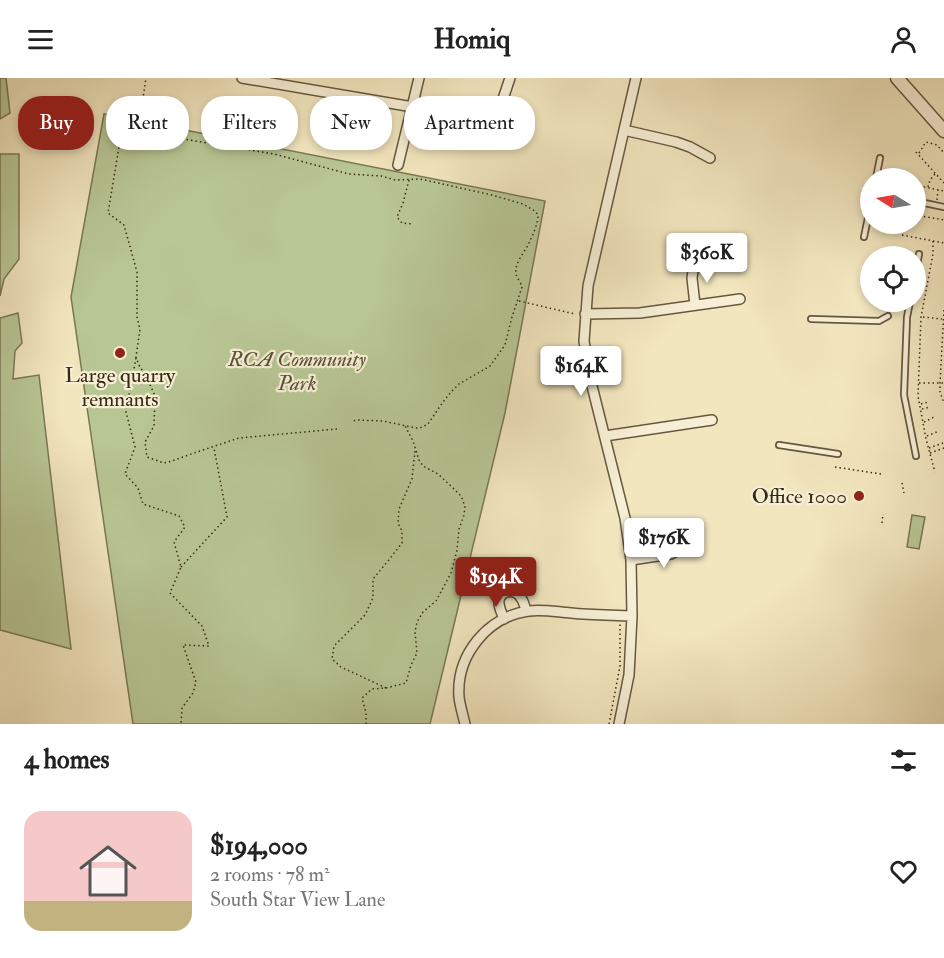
<!DOCTYPE html>
<meta charset="utf-8">
<style>
body{margin:0;font-family:"IM FELL Double Pica",serif;background:#f6f6f6;color:#222;height:100vh;display:flex;flex-direction:column;font-size:22px;white-space:nowrap}
*{box-sizing:border-box;margin:0}
p{font-size:20px;color:#767676}
.icon{flex:none;width:33px;height:33px;fill:none;stroke:currentColor;stroke-width:2;stroke-linecap:round;stroke-linejoin:round}
.map{position:relative;height:646px;overflow:hidden}
.details{display:flex;flex-direction:column;background:#fff;flex:1}
.details>*{flex:none}
.top-card{position:absolute;left:18px;top:18px;width:600px;height:54px;display:flex;gap:12px}
.needle{width:39px;rotate:281deg}
.buttons{position:absolute;left:860px;top:90px;display:grid;gap:12px}
.buttons a{display:grid;place-items:center;width:66px;height:66px;border-radius:50%;background:#fff;box-shadow:0 3px 9px #0003;font-size:30px}
.price{position:absolute;translate:-50% -51px;padding:0 14px;border-radius:6px;background:#fff;color:#222;font-size:20px;line-height:39px;filter:drop-shadow(0 2px 3px #0008)}
.price::after{content:'';position:absolute;left:50%;top:36px;width:18px;height:14px;margin-left:-9px;background:inherit;clip-path:polygon(0 0,100% 0,50% 100%)}
.price.active{background:#8f2418;color:#fff}
ul{padding:0;list-style:none}
li{display:flex;align-items:center;gap:18px;height:150px;padding:0 24px}
li+li{border-top:2px solid #e0e0e0}
li span{display:grid;place-items:center;flex:none;width:168px;height:120px;border-radius:18px;color:#555}
li>.icon{margin-inline-start:auto}
span .icon{width:72px;height:72px;fill:#fffc;stroke-width:1}
li b{font-size:26px}
h2{display:flex;justify-content:space-between;align-items:center;height:72px;padding:0 24px;font-size:26px}
.chip{padding:0 21px;border-radius:24px;background:#fff;box-shadow:0 3px 9px #0003;font-size:21px;line-height:54px}
.chip.active{background:#8f2418;color:#fff}
header{display:flex;justify-content:space-between;align-items:center;height:78px;padding:0 24px;background:#fff;font-size:27px;font-weight:800}
.map>svg:first-child{display:block}
.green{fill:#b8c694;stroke:#787854;stroke-width:1.5}
.lines{fill:none;stroke-linecap:round;stroke-linejoin:round}
.service-casing{stroke:#66583f;stroke-width:8}
.minor-casing{stroke:#66583f;stroke-width:12}
.tertiary-casing{stroke:#66583f;stroke-width:15}
.path{stroke:#382914;stroke-width:1.5;stroke-dasharray:1.5 3;stroke-linecap:butt}
.service{stroke:#f7efd5;stroke-width:4.5}
.minor{stroke:#f7efd5;stroke-width:9}
.tertiary{stroke:#f7efd5;stroke-width:12}
.poi-dot{fill:#8f2418;stroke:#f7efd5;stroke-width:2}
.labels{text-anchor:middle;dominant-baseline:central;stroke-width:4.5;stroke-linejoin:round;paint-order:stroke}
.park-label{font-size:21px;font-style:italic;fill:#585034;stroke:#f7efd5}
.poi-label{font-size:21px;fill:#382914;stroke:#f7efd5}
</style>
<header><svg class="icon" aria-label="menu" viewBox="0 0 24 24"><path d="M4 6h16M4 12h16M4 18h16"/></svg>Homiq<svg class="icon" aria-label="person" viewBox="0 0 24 24"><circle cx="12" cy="8" r="4"/><path d="M4 21q1-7 8-7t8 7"/></svg></header>
<div class="map">
<svg width="944" height="646" viewBox="0 0 944 646">
<rect width="100%" height="100%" fill="#f2e6bf"/>
<filter id="stains"><feTurbulence type="fractalNoise" baseFrequency=".00333" numOctaves="4"/><feColorMatrix values="0 0 0 0 .2 0 0 0 0 .09 0 0 0 0 .02 0 0 0 .5 -.17"/></filter>
<radialGradient id="worn" r=".72"><stop offset=".6" stop-color="#630" stop-opacity="0"/><stop offset="1" stop-color="#630" stop-opacity=".3"/></radialGradient>
<!-- green -->
<path class="green" d="M0,0H6L10,35L0,41Z
M104,36L545,123L505,335L430,646H133L71,219Z
M0,76H19V181L4,201L0,218Z
M18,235L22,265L15,273L13,301L39,297L71,571L0,552V240Z
M912,437L925,439L919,471L907,469Z"/>
<g class="lines">
<!-- service casing -->
<g class="service-casing">
<path id="service" d="M876,100L880,80
M915,123L944,129
M864,159L870,130
M915,198L919,176
M910,224L907,239L904,317L916,378
M811,241L879,243L888,238
M779,367L838,376"/>
</g>
<!-- minor casing -->
<g class="minor-casing">
<path id="minor" d="M242,0L413,29
M486,41L502,24L510,0
M624,52L676,64L690,69L710,80
M398,87L419,0
M694,185L692,200L695,227
M585,236L640,235L740,221
M605,358L712,342
M631,482L671,476L686,468
M504,541C502,535 498,529 499,522C502,511 516,511 521,520C524,524 525,529 526,533
M465,646C463,637 460,628 459,619C456,577 488,538 529,533C542,531 557,534 571,535C591,537 611,537 632,538
M619,646L629,597L632,538L631,482L625,440L590,300L584,263L588,208L636,0"/>
</g>
<!-- tertiary casing -->
<g class="tertiary-casing">
<path id="tertiary" d="M897,0L944,53"/>
</g>
<!-- path -->
<path class="path" d="M138,53L146,0
M916,74L944,105
M919,75L926,64L937,67L944,75
M409,102L403,125L397,139L402,145L413,146
M915,107L944,113
M928,109L930,102L935,96
M937,122L938,112
M915,137L944,142
M902,157L944,165
M933,163V176L921,239L918,318L926,361L935,394
M519,223L575,236
M944,232L940,305V314L944,325
M923,239L942,241
M136,280L126,334L135,369L125,396L138,410L143,426L179,438L185,449L174,464L181,489L170,515L202,548L209,568L183,567L196,604L193,615L182,630L181,646
M919,305H944
M921,326L928,324
M922,331L930,329
M924,344L934,339
M337,351L239,360L194,375L172,383L164,385L147,379L145,364L154,348L155,318L148,302L139,287L136,279L140,251L137,239V194L124,147L108,135L122,51L274,76L349,96L381,98L395,102L420,101L492,117L523,126L535,133L538,137C538,145 533,157 529,165C525,174 514,185 516,196C517,200 521,205 522,209L512,239L505,267L490,288L459,306L451,314L443,324L428,346L420,350H416L383,343L357,342L353,343
M927,358L939,353
M929,370L943,365
M930,375L944,370
M835,389L881,396
M902,405L904,415
M882,445L883,436
M181,489L227,439L214,370
M386,610L341,589L332,581L334,568L365,537L373,520V501L388,483L402,465V453L398,445L399,431L412,401L415,373
M366,646V635L362,620L372,611L386,610L406,605L411,587L417,575L415,554L417,544L423,534L436,523L451,495L457,472L459,451L464,437L465,428L461,418L453,410L438,396L423,388L419,382L413,363L405,348
M609,646L620,588V546"/>
<!-- service -->
<use href="#service" class="service"/>
<!-- minor -->
<use href="#minor" class="minor"/>
<!-- tertiary -->
<use href="#tertiary" class="tertiary"/>
</g>
<!-- markers -->
<g class="poi-dot">
<circle cx="120" cy="275" r="6"/>
<circle cx="859" cy="418" r="6"/>
</g>
<g class="labels">
<!-- park labels -->
<g class="park-label">
<text x="297" y="281">RCA Community<tspan x="297" dy="24">Park</tspan></text>
</g>
<!-- poi labels -->
<g class="poi-label">
<text x="120" y="297">Large quarry<tspan x="120" dy="24">remnants</tspan></text>
<text x="847" y="418" text-anchor="end">Office 1000</text>
</g>
</g>
<rect width="100%" height="100%" filter="url(#stains)"/>
<rect width="100%" height="100%" fill="url(#worn)"/>
</svg>
<div class="buttons">
<a><svg class="needle" viewBox="-14 -14 28 28"><path d="M0-13l5 13h-10z" fill="#e53935"/><path d="M0 13l5-13h-10z" fill="#767676"/></svg></a>
<a><svg class="icon" aria-label="locate" viewBox="0 0 24 24"><circle cx="12" cy="12" r="6"/><path d="M12 2v4M12 18v4M2 12h4M18 12h4"/></svg></a>
</div>
<b class="price" style="left:707px;top:206px">$360K</b>
<b class="price" style="left:581px;top:319px">$164K</b>
<b class="price" style="left:664px;top:491px">$176K</b>
<b class="price active" style="left:496px;top:530px">$194K</b>
<div class="top-card">
<a class="chip active">Buy</a>
<a class="chip">Rent</a>
<a class="chip">Filters</a>
<a class="chip">New</a>
<a class="chip">Apartment</a>
</div>
</div>
<section class="details">
<h2>4 homes<svg class="icon" aria-label="filters" viewBox="0 0 24 24"><path d="M4 7h16M4 17h16"/><circle cx="9" cy="7" r="2"/><circle cx="15" cy="17" r="2"/></svg></h2>
<ul>
<li><span style="background:linear-gradient(#f6c9c9 75%,#c2b280 0)"><svg class="icon" aria-label="home" viewBox="0 0 24 24"><path d="M3 11l9-7 9 7M6 9v11h12V9"/></svg></span><div><b>$194,000</b><p>2 rooms · 78 m²</p><p>South Star View Lane</p></div><svg class="icon" aria-label="heart" viewBox="0 0 24 24"><path d="M12 20l-8-8c-3-5 5-10 8-4 3-6 11-1 8 4z"/></svg></li>
</ul>
</section>
